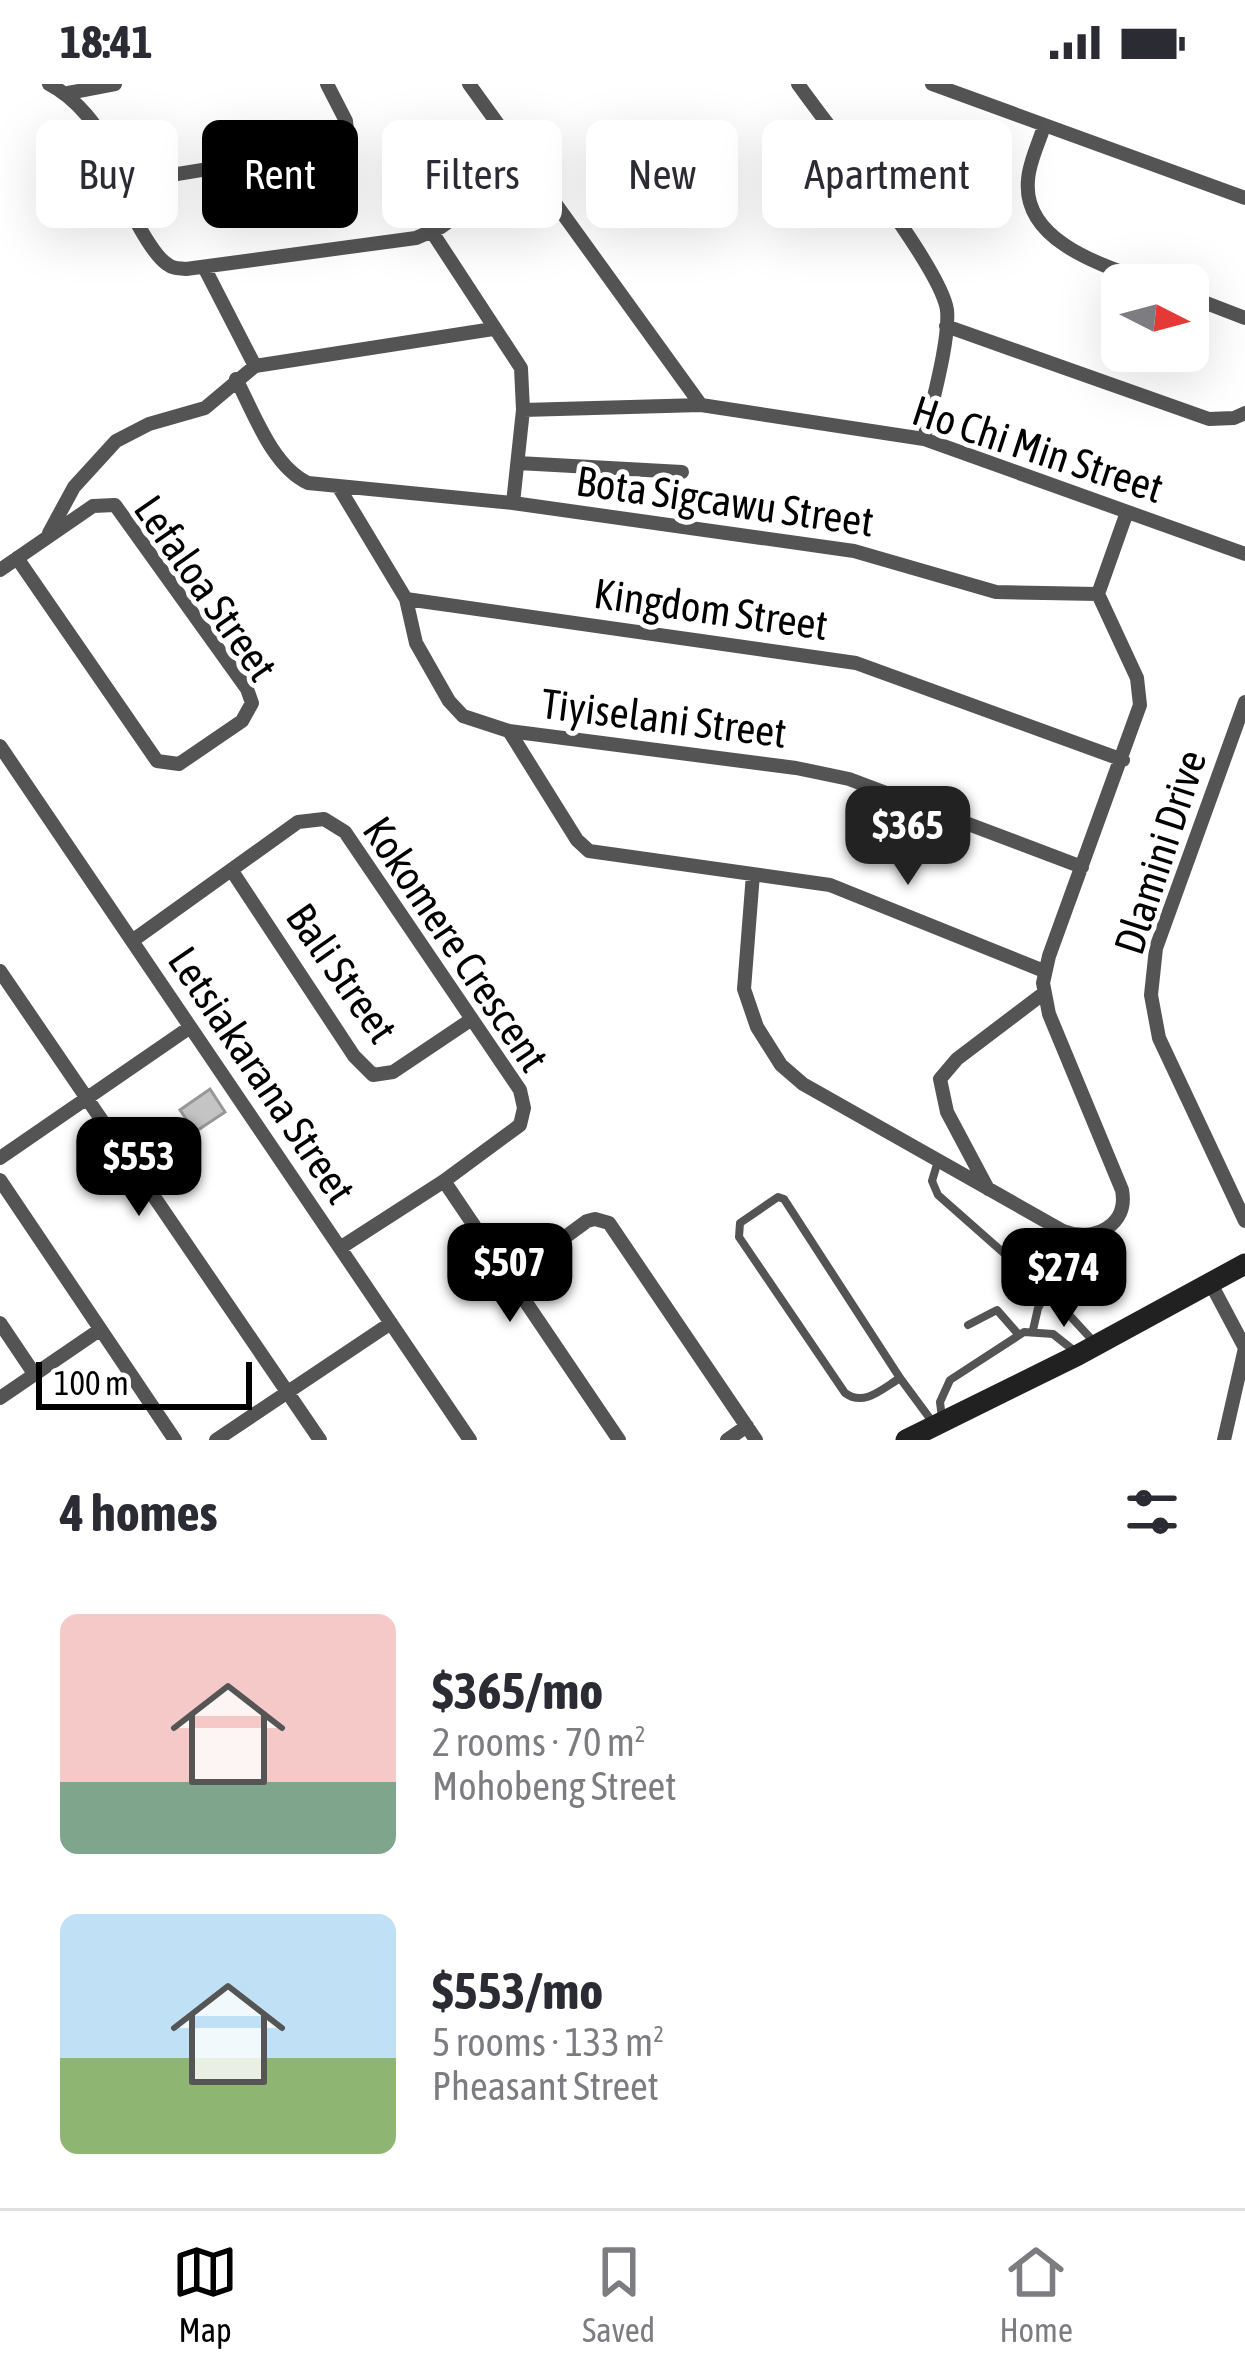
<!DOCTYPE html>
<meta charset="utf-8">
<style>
body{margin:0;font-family:"Asap Condensed",sans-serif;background:#f7f7f7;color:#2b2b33;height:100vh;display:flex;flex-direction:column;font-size:45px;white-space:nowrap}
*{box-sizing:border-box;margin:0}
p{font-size:39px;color:#7c7c81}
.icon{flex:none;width:66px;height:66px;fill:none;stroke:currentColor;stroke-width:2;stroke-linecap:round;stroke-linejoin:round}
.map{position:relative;height:1356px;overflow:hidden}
.panel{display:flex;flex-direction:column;background:#fff;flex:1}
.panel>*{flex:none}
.banner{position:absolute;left:36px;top:36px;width:1173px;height:108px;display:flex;gap:24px}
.needle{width:78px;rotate:96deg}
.buttons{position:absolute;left:1101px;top:180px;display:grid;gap:24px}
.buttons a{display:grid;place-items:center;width:108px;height:108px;border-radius:18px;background:#fff;box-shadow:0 12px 48px #0002;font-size:60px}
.scale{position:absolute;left:36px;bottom:30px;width:216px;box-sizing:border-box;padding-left:12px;border:6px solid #000;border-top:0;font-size:33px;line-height:42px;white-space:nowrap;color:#000;-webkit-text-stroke:9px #fff;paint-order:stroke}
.price{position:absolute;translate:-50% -102px;padding:0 27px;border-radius:24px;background:#000;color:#fff;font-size:39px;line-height:78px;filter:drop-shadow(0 3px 6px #0008)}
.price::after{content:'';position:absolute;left:50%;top:72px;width:36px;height:27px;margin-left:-18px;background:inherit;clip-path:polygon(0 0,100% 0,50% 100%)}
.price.selected{background:#222;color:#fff}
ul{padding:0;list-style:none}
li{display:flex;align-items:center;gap:36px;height:300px;padding:0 60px}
li span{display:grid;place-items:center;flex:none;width:336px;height:240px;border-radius:18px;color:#555}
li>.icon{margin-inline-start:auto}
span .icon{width:144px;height:144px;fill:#fffc;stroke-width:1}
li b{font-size:51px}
h2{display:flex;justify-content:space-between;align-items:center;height:144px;padding:0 60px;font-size:51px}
.pill{padding:0 42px;border-radius:18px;background:#fff;box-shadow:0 12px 48px #0002;font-size:42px;line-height:108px}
.pill.selected{background:#000;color:#fff}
.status{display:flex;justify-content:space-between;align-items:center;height:84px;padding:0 60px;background:#fff;direction:ltr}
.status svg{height:33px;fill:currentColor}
.tab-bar{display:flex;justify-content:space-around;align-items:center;height:168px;border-top:3px solid #e1e1e2;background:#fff;font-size:33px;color:#7c7c81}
.tab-bar a{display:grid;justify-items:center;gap:6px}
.tab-bar .selected{color:#000}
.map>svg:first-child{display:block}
.building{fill:#c4c4c4;stroke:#989898;stroke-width:3}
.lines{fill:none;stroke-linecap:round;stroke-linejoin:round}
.lane{stroke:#545454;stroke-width:8}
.street{stroke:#545454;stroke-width:14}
.secondary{stroke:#212121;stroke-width:21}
.labels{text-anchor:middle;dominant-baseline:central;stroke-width:10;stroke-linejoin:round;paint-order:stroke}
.street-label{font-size:42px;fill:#000;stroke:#fff}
</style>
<div class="status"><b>18:41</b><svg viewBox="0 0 49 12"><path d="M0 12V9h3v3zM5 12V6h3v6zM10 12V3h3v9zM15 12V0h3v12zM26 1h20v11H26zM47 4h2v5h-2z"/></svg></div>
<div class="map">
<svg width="1245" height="1356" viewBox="0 0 1245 1356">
<rect width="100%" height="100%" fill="#fff"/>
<!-- building -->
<path class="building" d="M210,1005L225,1028L195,1048L180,1026Z"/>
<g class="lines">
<!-- lane -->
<path class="lane" d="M938,1077L932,1097L938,1111L1048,1208L1095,1259
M968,1241L997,1226L1019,1251
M1033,1246L1038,1224L1048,1208
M900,1294C882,1305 864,1323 845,1309L739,1153L740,1139L778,1113L784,1115L900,1294L934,1340
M942,1334L940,1318L950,1296L1024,1248L1053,1250L1077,1269"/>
<!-- street -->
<path class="street" d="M49,0C88,20 108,63 134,97
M469,0L701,321
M798,0C829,44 941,183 947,226C950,257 931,322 924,355
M932,0L1245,114
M68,9L115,0
M1044,42C1039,59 1029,78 1028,96C1022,161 1112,184 1158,201
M134,97L124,105C124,120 153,171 167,180C174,185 177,184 186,185L416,154L441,143L527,81
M134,97L338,64L348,55L346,37L327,0
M432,148L521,284L523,326L513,419
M204,183L255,282
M1188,212L1245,234
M946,242L1209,335L1234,334L1245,329
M236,295C254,329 272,382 308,399L513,419L854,467L996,508L1098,510
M523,326L701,321L924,355L1245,470
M518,379L682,388
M338,402L406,515L416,559L449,617L463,632L509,647L796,684L849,695L1082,783
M49,449L74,403L116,357L149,340L205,324L255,282L493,245
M0,486L93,422L115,421L247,605L252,619L242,637L179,680L157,677L17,474
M406,515L856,579L1123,676
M1245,618L1156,864L1151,911L1159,954L1245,1137
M509,647L577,756L589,767L830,801L1044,887
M0,662L470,1356
M232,787L354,972L373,991L393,988L472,935
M753,790L744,905L757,943L781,981L803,1000L1063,1147C1093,1159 1129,1142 1122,1106L1049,930L1043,899L1049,872L1140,621L1137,594L1098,510L1127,428
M132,857L298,738L324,735L345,748L520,1006L524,1024L520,1041L444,1097L340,1164
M0,887L320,1356
M0,1074L189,944
M0,1096L175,1356
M444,1097L619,1356
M988,1105L947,1028L940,995L957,975L1044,909
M508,1195L587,1137L595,1135L609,1139L756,1356
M1210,1198L1245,1264
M0,1239L35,1291
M0,1314L98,1247
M216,1356L391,1239
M727,1356L747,1342
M1224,1356L1245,1264"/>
<!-- secondary -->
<path class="secondary" d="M906,1356L1078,1271L1245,1180"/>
</g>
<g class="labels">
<!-- street labels -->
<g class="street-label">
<text transform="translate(1038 365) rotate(18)">Ho Chi Min Street</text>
<text transform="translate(725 417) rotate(8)">Bota Sigcawu Street</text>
<text transform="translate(206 504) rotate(55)">Lefaloa Street</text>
<text transform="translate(711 525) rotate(8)">Kingdom Street</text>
<text transform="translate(664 634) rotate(7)">Tiyiselani Street</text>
<text transform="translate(1160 768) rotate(-72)">Dlamini Drive</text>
<text transform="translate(456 860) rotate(56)">Kokomere Crescent</text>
<text transform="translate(342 889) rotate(55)">Bali Street</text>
<text transform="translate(262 991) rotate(56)">Letsiakarana Street</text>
</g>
</g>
</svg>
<div class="buttons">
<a><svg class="needle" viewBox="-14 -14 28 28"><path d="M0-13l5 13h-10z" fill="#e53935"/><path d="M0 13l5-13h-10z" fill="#7c7c81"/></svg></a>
</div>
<div class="scale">100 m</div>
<b class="price selected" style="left:908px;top:804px">$365</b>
<b class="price" style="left:139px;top:1135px">$553</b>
<b class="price" style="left:510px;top:1241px">$507</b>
<b class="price" style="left:1064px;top:1246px">$274</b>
<div class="banner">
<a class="pill">Buy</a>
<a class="pill selected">Rent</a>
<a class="pill">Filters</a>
<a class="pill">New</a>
<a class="pill">Apartment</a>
</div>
</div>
<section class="panel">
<h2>4 homes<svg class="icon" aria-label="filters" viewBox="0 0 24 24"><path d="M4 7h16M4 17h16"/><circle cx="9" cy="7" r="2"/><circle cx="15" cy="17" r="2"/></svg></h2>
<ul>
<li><span style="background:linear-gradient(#f6c9c9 70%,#7fa58c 0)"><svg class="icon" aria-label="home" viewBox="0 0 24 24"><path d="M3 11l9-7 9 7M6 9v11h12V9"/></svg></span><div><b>$365/mo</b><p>2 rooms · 70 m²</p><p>Mohobeng Street</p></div></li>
<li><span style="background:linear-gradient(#bfe0f5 60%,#8fb573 0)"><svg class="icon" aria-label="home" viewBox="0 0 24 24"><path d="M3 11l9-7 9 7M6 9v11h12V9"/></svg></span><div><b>$553/mo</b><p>5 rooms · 133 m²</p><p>Pheasant Street</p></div></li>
</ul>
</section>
<nav class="tab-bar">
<a class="selected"><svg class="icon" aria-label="map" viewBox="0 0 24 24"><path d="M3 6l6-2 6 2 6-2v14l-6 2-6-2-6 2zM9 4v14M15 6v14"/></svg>Map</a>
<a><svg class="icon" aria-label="saved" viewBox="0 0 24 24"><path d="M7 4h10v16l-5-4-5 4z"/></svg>Saved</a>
<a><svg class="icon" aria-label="home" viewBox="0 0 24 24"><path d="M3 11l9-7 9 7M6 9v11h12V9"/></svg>Home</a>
</nav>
